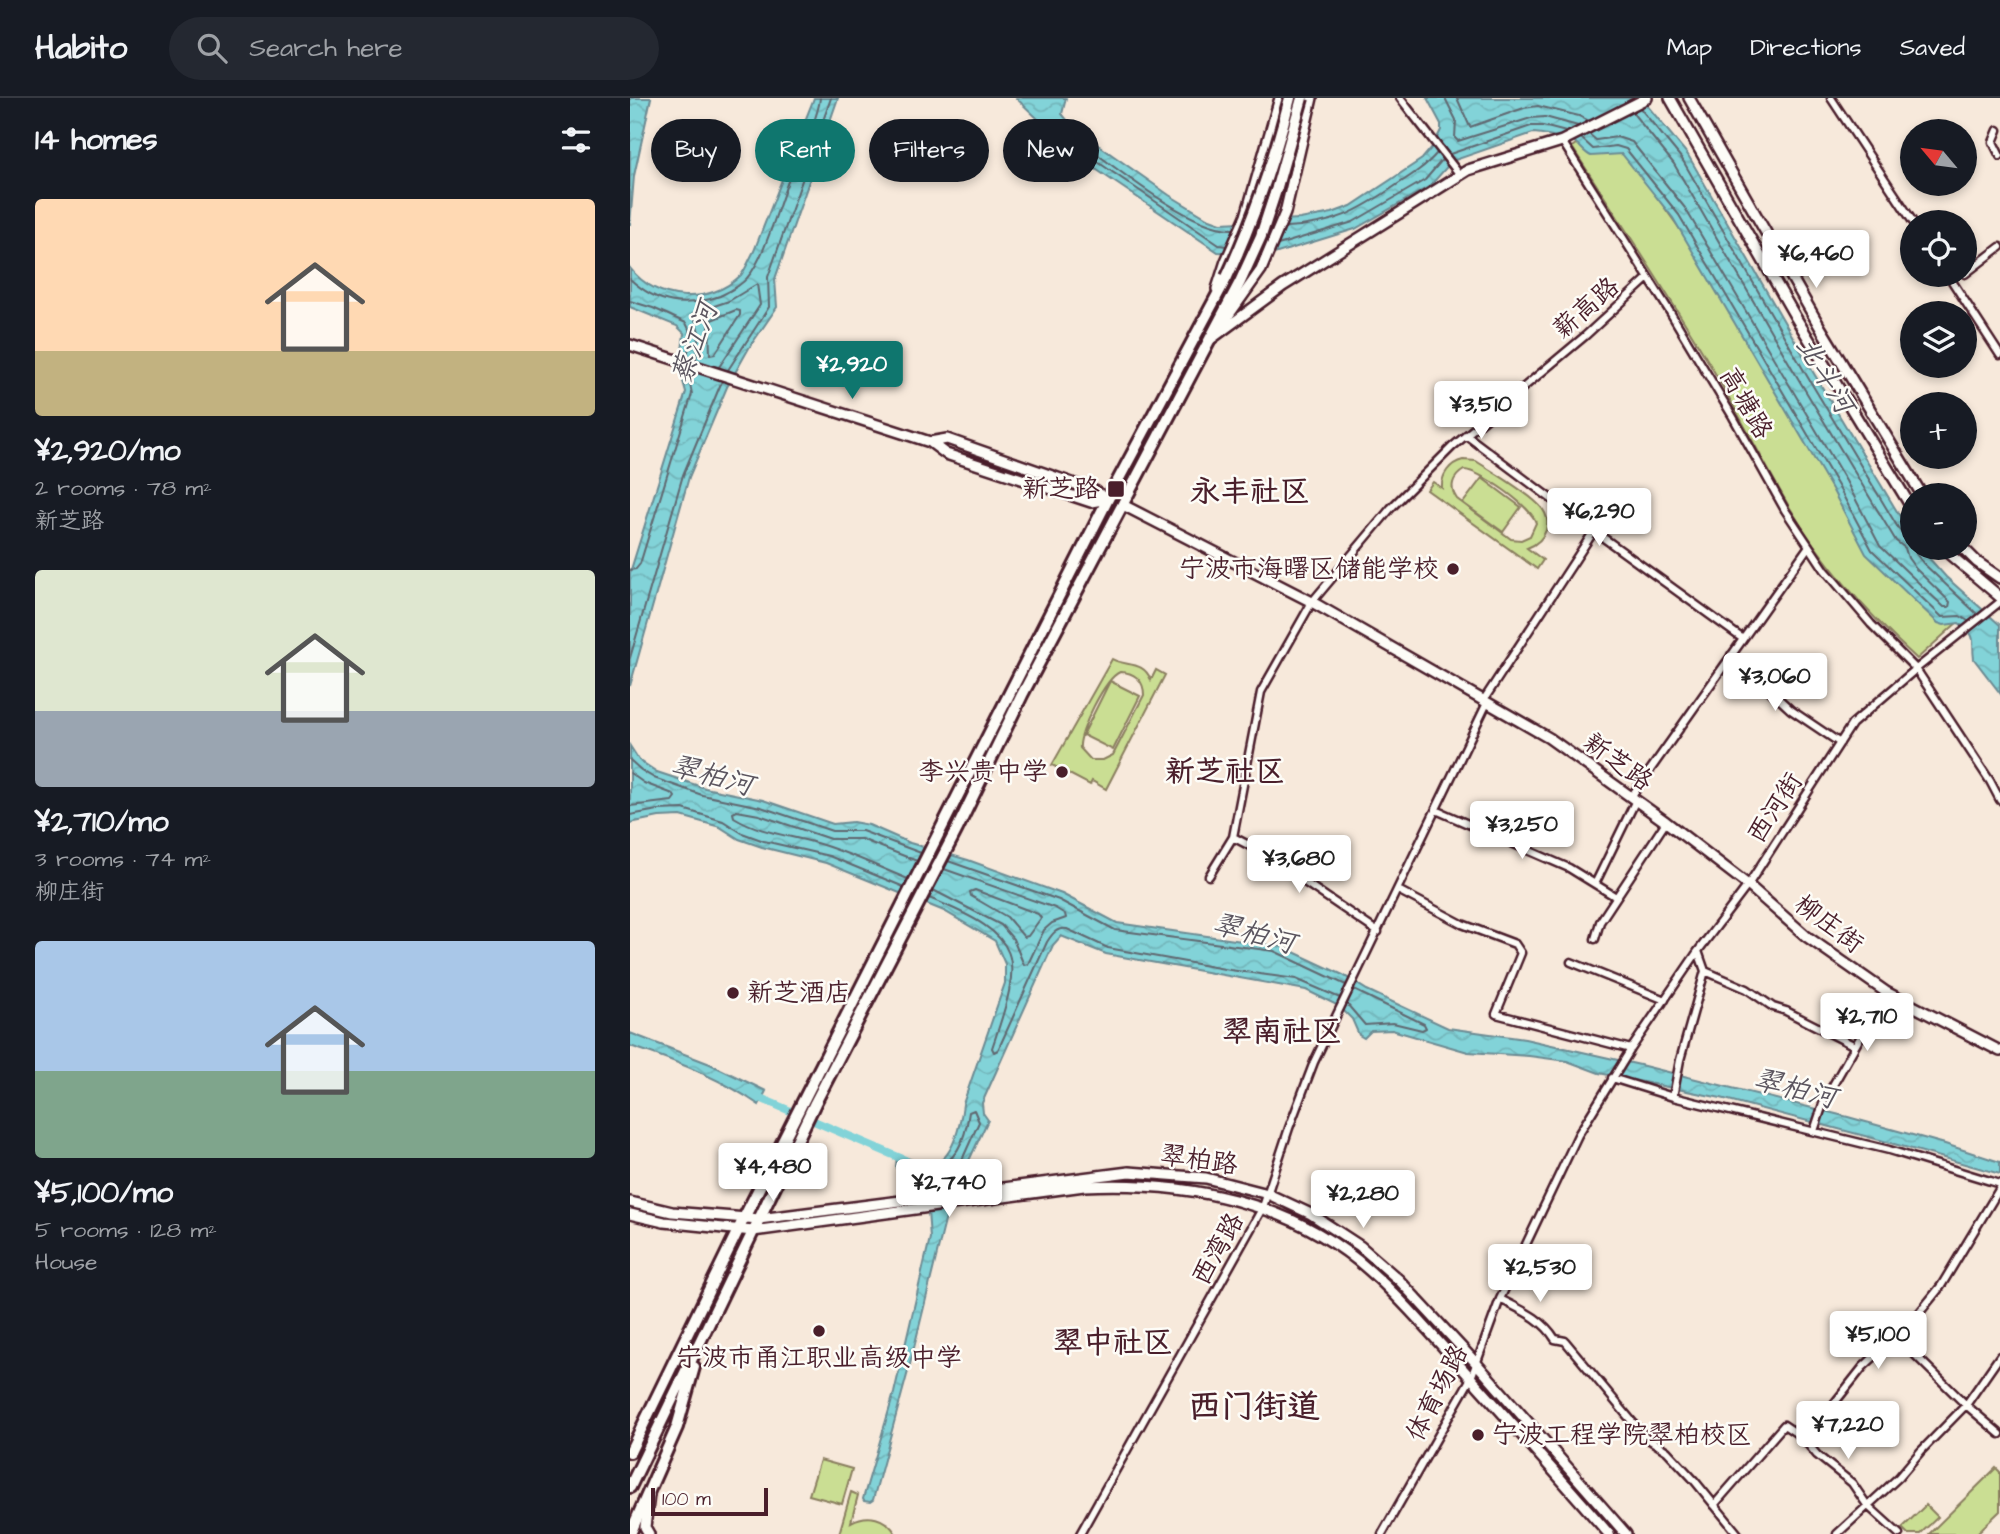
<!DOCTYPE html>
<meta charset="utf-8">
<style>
body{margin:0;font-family:"Architects Daughter","LXGW WenKai TC",sans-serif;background:#242831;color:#f1f3f6;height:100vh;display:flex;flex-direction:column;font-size:26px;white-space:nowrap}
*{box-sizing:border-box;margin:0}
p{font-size:23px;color:#9ea1a6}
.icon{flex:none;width:38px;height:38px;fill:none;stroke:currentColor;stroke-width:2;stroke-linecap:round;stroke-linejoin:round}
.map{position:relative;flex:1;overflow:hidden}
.panel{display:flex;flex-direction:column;background:#171b24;width:630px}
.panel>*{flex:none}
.top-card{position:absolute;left:21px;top:21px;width:665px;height:63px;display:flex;gap:14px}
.needle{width:46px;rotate:299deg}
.fabs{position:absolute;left:1270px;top:21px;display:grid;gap:14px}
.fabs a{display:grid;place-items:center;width:77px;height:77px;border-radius:50%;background:#171b24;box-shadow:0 4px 10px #0003;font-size:35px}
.scale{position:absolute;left:21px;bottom:18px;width:117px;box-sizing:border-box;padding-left:7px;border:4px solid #4a1f2b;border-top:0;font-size:19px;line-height:24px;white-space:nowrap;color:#4a1f2b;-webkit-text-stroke:5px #fdfcf7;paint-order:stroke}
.price{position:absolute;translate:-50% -60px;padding:0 16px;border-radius:7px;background:#fff;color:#222;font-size:23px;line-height:46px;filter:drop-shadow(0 2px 4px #0008)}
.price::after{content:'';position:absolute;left:50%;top:42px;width:21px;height:16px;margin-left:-10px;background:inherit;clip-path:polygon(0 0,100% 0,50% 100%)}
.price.current{background:#0f766e;color:#fff}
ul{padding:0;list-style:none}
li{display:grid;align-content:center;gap:14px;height:371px;padding:0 35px}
li span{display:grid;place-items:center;height:217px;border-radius:7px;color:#555}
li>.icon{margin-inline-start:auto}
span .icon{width:126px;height:126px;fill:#fffc;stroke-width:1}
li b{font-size:30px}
h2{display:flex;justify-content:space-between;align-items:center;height:84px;padding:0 35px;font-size:30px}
.pill{padding:0 24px;border-radius:32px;background:#171b24;box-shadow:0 4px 10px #0003;font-size:24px;line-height:63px}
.pill.current{background:#0f766e;color:#fff}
header{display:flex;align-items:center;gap:42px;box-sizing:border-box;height:98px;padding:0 35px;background:#171b24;border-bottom:2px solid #363941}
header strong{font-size:33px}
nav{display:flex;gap:38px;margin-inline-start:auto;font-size:24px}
.search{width:490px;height:63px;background:#242831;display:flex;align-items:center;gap:18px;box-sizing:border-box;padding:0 24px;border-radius:38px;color:#9ea1a6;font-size:26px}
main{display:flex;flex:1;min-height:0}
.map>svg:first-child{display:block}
.green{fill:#cade93;stroke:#8a7e5f;stroke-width:2;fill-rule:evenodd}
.water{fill:url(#water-waves);stroke:#6c8b93;stroke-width:2}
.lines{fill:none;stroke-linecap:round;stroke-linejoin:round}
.shore{stroke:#606770;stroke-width:2}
.canal{stroke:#82d3d8;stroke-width:8}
.street-casing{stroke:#4a1f2b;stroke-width:11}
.secondary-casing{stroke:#4a1f2b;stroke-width:14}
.primary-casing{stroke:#4a1f2b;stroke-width:16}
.street{stroke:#fdfcf7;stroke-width:6}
.secondary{stroke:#fdfcf7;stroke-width:9}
.primary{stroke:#fdfcf7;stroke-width:10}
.primary-bridge-casing{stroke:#4a1f2b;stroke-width:16;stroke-linecap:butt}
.primary-bridge{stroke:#fdfcf7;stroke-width:10}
.poi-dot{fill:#4a1f2b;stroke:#fdfcf7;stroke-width:2.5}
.labels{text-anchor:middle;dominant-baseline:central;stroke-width:5;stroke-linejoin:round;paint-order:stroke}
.street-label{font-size:26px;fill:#4a1f2b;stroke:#fdfcf7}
.poi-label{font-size:26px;fill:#4a1f2b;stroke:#fdfcf7;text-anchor:end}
.water-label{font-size:28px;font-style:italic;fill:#5b555f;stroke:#fdfcf7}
.quarter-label{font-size:30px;font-weight:bold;fill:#4a1f2b;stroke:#fdfcf7}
.district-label{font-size:33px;font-weight:bold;fill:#4a1f2b;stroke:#fdfcf7}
</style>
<header>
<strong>Habito</strong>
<div class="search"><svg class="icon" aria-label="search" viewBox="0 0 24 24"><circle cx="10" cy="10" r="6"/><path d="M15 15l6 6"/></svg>Search here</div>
<nav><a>Map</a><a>Directions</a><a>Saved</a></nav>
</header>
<main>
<section class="panel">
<h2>14 homes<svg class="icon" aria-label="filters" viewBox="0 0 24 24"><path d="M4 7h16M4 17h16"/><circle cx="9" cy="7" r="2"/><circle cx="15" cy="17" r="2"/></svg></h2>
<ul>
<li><span style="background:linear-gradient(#ffd9b3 70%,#c2b280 0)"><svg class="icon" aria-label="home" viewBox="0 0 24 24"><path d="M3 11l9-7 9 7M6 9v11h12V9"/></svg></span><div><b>¥2,920/mo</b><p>2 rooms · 78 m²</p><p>新芝路</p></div></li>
<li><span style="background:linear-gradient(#dfe7d0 65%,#9aa5b1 0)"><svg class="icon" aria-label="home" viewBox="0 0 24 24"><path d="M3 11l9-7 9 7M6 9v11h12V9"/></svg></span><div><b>¥2,710/mo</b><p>3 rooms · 74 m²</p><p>柳庄街</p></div></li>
<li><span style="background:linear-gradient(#a9c7e8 60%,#7fa58c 0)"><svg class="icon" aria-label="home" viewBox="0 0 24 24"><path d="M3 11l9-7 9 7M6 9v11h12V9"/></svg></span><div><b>¥5,100/mo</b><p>5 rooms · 128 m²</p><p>House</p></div></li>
</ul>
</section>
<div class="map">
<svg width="1370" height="1436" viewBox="0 0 1370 1436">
<defs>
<pattern id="water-waves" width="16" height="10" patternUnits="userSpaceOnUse" patternTransform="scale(1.75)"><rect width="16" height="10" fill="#82d3d8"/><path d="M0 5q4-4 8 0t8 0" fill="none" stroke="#72b5ba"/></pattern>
</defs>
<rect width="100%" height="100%" fill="#f7e9db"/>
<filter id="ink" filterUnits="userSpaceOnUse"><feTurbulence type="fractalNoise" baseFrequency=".0143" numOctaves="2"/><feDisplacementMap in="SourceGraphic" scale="14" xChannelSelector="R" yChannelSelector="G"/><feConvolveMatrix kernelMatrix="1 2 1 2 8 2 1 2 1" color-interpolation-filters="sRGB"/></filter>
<g filter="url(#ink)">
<!-- green -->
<path class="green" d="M947,45L993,54L999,60L1330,522L1287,561C1239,517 1193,466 1160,410C1133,364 1109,316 1082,270C1038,195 989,122 942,49Z
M833,362L846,363C866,376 893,391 909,407C925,423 916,443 897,450L913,462L907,471L797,392L803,384L812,390C811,377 820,365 833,362ZM834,372C850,372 902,409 906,425L900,438L891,442L881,441L827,401C819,390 822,379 834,372Z
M852,380L891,409L873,434L833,405Z
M482,561C496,569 513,562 521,582L526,572L535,577L476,691L462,683L460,687L422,667ZM490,574C504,574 514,582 514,597L483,657L473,662H461L450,650C448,635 475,580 490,574Z
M480,583L510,598L483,652L453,637Z
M190,1362L222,1371L212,1406L179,1397Z
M1366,1370L1370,1374V1413L1346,1436H1299Z
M221,1394L228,1397L221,1424C238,1415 256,1419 266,1436H209Z
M1296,1407L1308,1419L1290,1436H1278L1272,1430Z"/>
<!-- water -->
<path class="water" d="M0,0H21L4,78L0,127Z
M184,0H208L145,181L147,209L119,250L97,289L59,379L0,588V475L56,294L50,273L54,235L47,228L0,209V170C26,204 80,208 111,177C116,171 120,160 124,153Z
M386,0H436L432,16L444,30L539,97L577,120L591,125L670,121L702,115L721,108L792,61L803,48L811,32V26L797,0H1011L1058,57L1183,274L1283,440V450H1290L1316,479L1370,527V595L1344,561C1341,541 1349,540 1329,525L1314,527L1308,525L1236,456L1202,391L1043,120L992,56L961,58C953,54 950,47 943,43C935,40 910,35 903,35L822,63L800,88L725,131L644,156L588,154L439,53L426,43L427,39Z
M0,648L9,662L27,674L75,690L133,702L203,726L223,724L239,727L280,745L338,762L432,796L487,825L653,849L713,877L737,892L818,930L895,941L1010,967L1218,1019L1315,1046L1370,1064V1076L1250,1042L1091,1000L969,975L937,963L899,958L838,954L762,932L741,933L734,940L729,937L722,921L709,908L676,892L476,856L431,838L423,847L352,1005L353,1015L358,1022L335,1071L317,1115L280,1266L243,1402L240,1404L234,1403L233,1401L264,1295L300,1140L296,1086L283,1073L266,1070L267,1056C277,1060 289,1066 300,1066C323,1066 331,1023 333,1006L375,885V866L365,843L314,813L196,765L132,749L109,741L90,729L51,718L29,719L0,725Z
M0,935L80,966L136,993L129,1007C91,980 44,962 0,948Z"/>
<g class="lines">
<!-- shore -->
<path class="shore" d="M815,0L826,22L825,40L828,43L901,20L915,19L948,28
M827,0L840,29L894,10L908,8L949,18L959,23
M1010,10L1052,61L1177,278L1273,438L1283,442
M959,36L966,42L987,39L1002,44L1055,110L1216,383L1250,448L1314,509H1319L1320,504L1286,471L1278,460L1275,450L1266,443L1169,282L1044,66L1002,14
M951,40L963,51L986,48L996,51L1049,117L1208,388L1242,452L1312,519L1330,518L1338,523
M820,56L901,28H913L936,34
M656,129C704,127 729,113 768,86C782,77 796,68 807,55
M648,147L723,124L795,82L812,62
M596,148L589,147L443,47L435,41V37L439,35C476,62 561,133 603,131
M0,181C28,207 55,210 90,198C98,194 111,188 117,180C135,160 148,107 159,81C168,59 188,22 190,0
M0,203L23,210L56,225L61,235L57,259
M106,212L110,213V217L85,256L80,257L79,223Z
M66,262L69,234L63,215L99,203L127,186L130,207L89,269
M98,272L139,209L138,179L201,0
M1285,450L1286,456L1293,465L1347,516
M0,472L6,471L10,466L62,296L57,272
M0,560L53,377L92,283
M0,662L11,672L24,680L72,697L131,709L202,733H232L291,755
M0,675L14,685L43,696L45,699L42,703L0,708
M0,717L28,712L53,711L93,723L112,735L134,743L199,758L274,789
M318,763L429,802L485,832L644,853L716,887
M278,781C248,769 218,754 186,745C158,737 130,735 104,719L103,715L107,713L129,717L200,741H231L287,763
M303,792L371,827L383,841L394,867L398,866L414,832L422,825L436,820L435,816L425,810L314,771
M345,792L408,816L411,820L398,838L394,839L377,819L341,798L340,794Z
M299,800C395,839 394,857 362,950L364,954L368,952L417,844C422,836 427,829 437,831L478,850L600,872L666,881L710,900
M717,906L735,927L763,925L792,932L796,930L794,926L724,892
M305,1092L299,1075C326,1064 335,1044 339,1014L344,1012L349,1024L319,1091"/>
<!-- canal -->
<path class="canal" d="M123,997L275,1062"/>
<!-- street casing -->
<g class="street-casing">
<path id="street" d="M770,0L830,77
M1201,0L1283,124
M1368,32L1363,44L1370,58
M932,43L1040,214L1103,319L1155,412L1195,472L1241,526L1286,571L1360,683L1370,702
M1335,176L1370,149
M1318,177L1370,257
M836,337L964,433L853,603
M964,433L1113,541
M1101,557L1161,612L1210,645
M1001,699L1179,448
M806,712L939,770L986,799
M603,739L626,751L748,834
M579,778L603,739L631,594L682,504L761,410L822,349L955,238L1018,180
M965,786L1006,702
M768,792L832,826L885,846L891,855L866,916L1001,951
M965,841L970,824L1036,724
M941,864L1035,902
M1075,873L1117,891L1143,909L1156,913L1225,948
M982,980L1043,999L1259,1052L1370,1086
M1043,999L1050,962L1075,873L1068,853
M1184,1033L1194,1003L1256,894
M870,1201C891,1212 912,1220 925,1241L935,1243L1015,1339L1037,1353L1064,1382L1108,1436
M1266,1238L1336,1307L1370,1336
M1172,1339L1187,1357L1222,1385L1237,1407L1269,1436
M1084,1407L1154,1327L1172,1339L1199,1312L1233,1269L1282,1224L1311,1188L1370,1090
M450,1436L633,1109L659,1030L684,964L857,605
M752,1436L841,1280L870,1201L948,1037L1001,951L1068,853L1118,787L1222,626L1286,571L1370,504
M1207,1436L1269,1379L1291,1353L1336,1307L1370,1258"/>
</g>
<!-- secondary casing -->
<g class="secondary-casing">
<path id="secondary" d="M1040,0L1166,220L1283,412
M1059,0L1190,229L1292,397
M587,191L596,163L616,118L650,0
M591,228L631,172L655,115L682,0
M581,241L653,188L838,72L932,43L1017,0
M0,247L300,344L316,356L461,404L478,401
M300,344L317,341L465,393L478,401
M493,407L682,504L919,640L1036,724L1118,787L1176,838L1256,894L1370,953
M1312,450L1370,499
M1333,450L1347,464L1370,480
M0,1104L42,1114L129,1121L499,1074L576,1080L638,1096L681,1116L730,1148L769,1182L846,1265L996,1436
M0,1116L34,1124L123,1133L454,1088C556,1083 662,1103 740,1173C773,1202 802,1237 831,1269C881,1324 930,1380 979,1436
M19,1436L15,1429L19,1397"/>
</g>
<!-- primary casing -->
<g class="primary-casing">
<path id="primary" d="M0,1354L113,1122L478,401L597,179
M0,1389L185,1005L327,731L392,597L610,184L631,138L647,89
M0,1436L47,1329L64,1269"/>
</g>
<!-- street -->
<use href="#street" class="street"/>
<!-- secondary -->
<use href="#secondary" class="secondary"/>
<!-- primary -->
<use href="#primary" class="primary"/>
<!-- primary-bridge casing -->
<g class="primary-bridge-casing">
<path id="primary-bridge" d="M647,89L672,0
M597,179C624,121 644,62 660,0"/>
</g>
<!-- primary-bridge -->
<use href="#primary-bridge" class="primary-bridge"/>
</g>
</g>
<!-- markers -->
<g class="poi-dot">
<rect x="477" y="382" width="18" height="18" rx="3.5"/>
<circle cx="823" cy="471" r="7"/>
<circle cx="432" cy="674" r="7"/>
<circle cx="103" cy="895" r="7"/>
<circle cx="189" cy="1233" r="7"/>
<circle cx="848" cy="1337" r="7"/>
</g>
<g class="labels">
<!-- street labels -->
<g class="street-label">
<text transform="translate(956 210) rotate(-41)">薪高路</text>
<text transform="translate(1116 305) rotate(60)">高塘路</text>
<text transform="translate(988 664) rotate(36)">新芝路</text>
<text transform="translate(1145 710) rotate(-57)">西河街</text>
<text transform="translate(1199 826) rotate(37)">柳庄街</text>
<text transform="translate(569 1062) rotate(8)">翠柏路</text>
<text transform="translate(588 1151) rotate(-61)">西湾路</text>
<text transform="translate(807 1295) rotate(-63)">体育场路</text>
</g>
<!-- poi labels -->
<g class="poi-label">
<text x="470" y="391">新芝路</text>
<text x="809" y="471">宁波市海曙区储能学校</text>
<text x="418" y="674">李兴贵中学</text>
<text x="117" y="895" text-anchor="start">新芝酒店</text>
<text x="189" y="1260" text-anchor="middle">宁波市甬江职业高级中学</text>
<text x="862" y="1337" text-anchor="start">宁波工程学院翠柏校区</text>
</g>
<!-- water labels -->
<g class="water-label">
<text transform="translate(65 245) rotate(-70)">蔡江河</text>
<text transform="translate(1195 277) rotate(59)">北斗河</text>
<text transform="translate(82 678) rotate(15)">翠柏河</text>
<text transform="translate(624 836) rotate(15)">翠柏河</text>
<text transform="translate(1165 991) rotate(14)">翠柏河</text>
</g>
<!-- quarter labels -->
<g class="quarter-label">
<text x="620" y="394">永丰社区</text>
<text x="595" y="674">新芝社区</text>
<text x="652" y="934">翠南社区</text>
<text x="483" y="1245">翠中社区</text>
</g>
<!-- district labels -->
<g class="district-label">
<text x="624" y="1309">西门街道</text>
</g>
</g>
</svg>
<div class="fabs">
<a><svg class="needle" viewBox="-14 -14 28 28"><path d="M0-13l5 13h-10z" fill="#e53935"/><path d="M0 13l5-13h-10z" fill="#9ea1a6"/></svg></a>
<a><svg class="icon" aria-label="locate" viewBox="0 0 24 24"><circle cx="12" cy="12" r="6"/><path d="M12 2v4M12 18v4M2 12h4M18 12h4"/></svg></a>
<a><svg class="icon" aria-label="layers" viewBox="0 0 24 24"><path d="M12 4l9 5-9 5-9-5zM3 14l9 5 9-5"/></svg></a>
<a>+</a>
<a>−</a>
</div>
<div class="scale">100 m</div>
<b class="price" style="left:1186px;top:192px">¥6,460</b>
<b class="price current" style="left:222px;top:303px">¥2,920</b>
<b class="price" style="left:851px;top:343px">¥3,510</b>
<b class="price" style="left:969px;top:450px">¥6,290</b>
<b class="price" style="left:1145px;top:615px">¥3,060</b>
<b class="price" style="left:892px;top:763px">¥3,250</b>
<b class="price" style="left:669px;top:797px">¥3,680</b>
<b class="price" style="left:1237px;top:955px">¥2,710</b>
<b class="price" style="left:143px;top:1105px">¥4,480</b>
<b class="price" style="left:319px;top:1121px">¥2,740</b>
<b class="price" style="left:733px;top:1132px">¥2,280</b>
<b class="price" style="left:910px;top:1206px">¥2,530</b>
<b class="price" style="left:1248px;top:1273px">¥5,100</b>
<b class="price" style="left:1218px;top:1363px">¥7,220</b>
<div class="top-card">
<a class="pill">Buy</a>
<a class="pill current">Rent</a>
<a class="pill">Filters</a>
<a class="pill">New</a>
</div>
</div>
</main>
